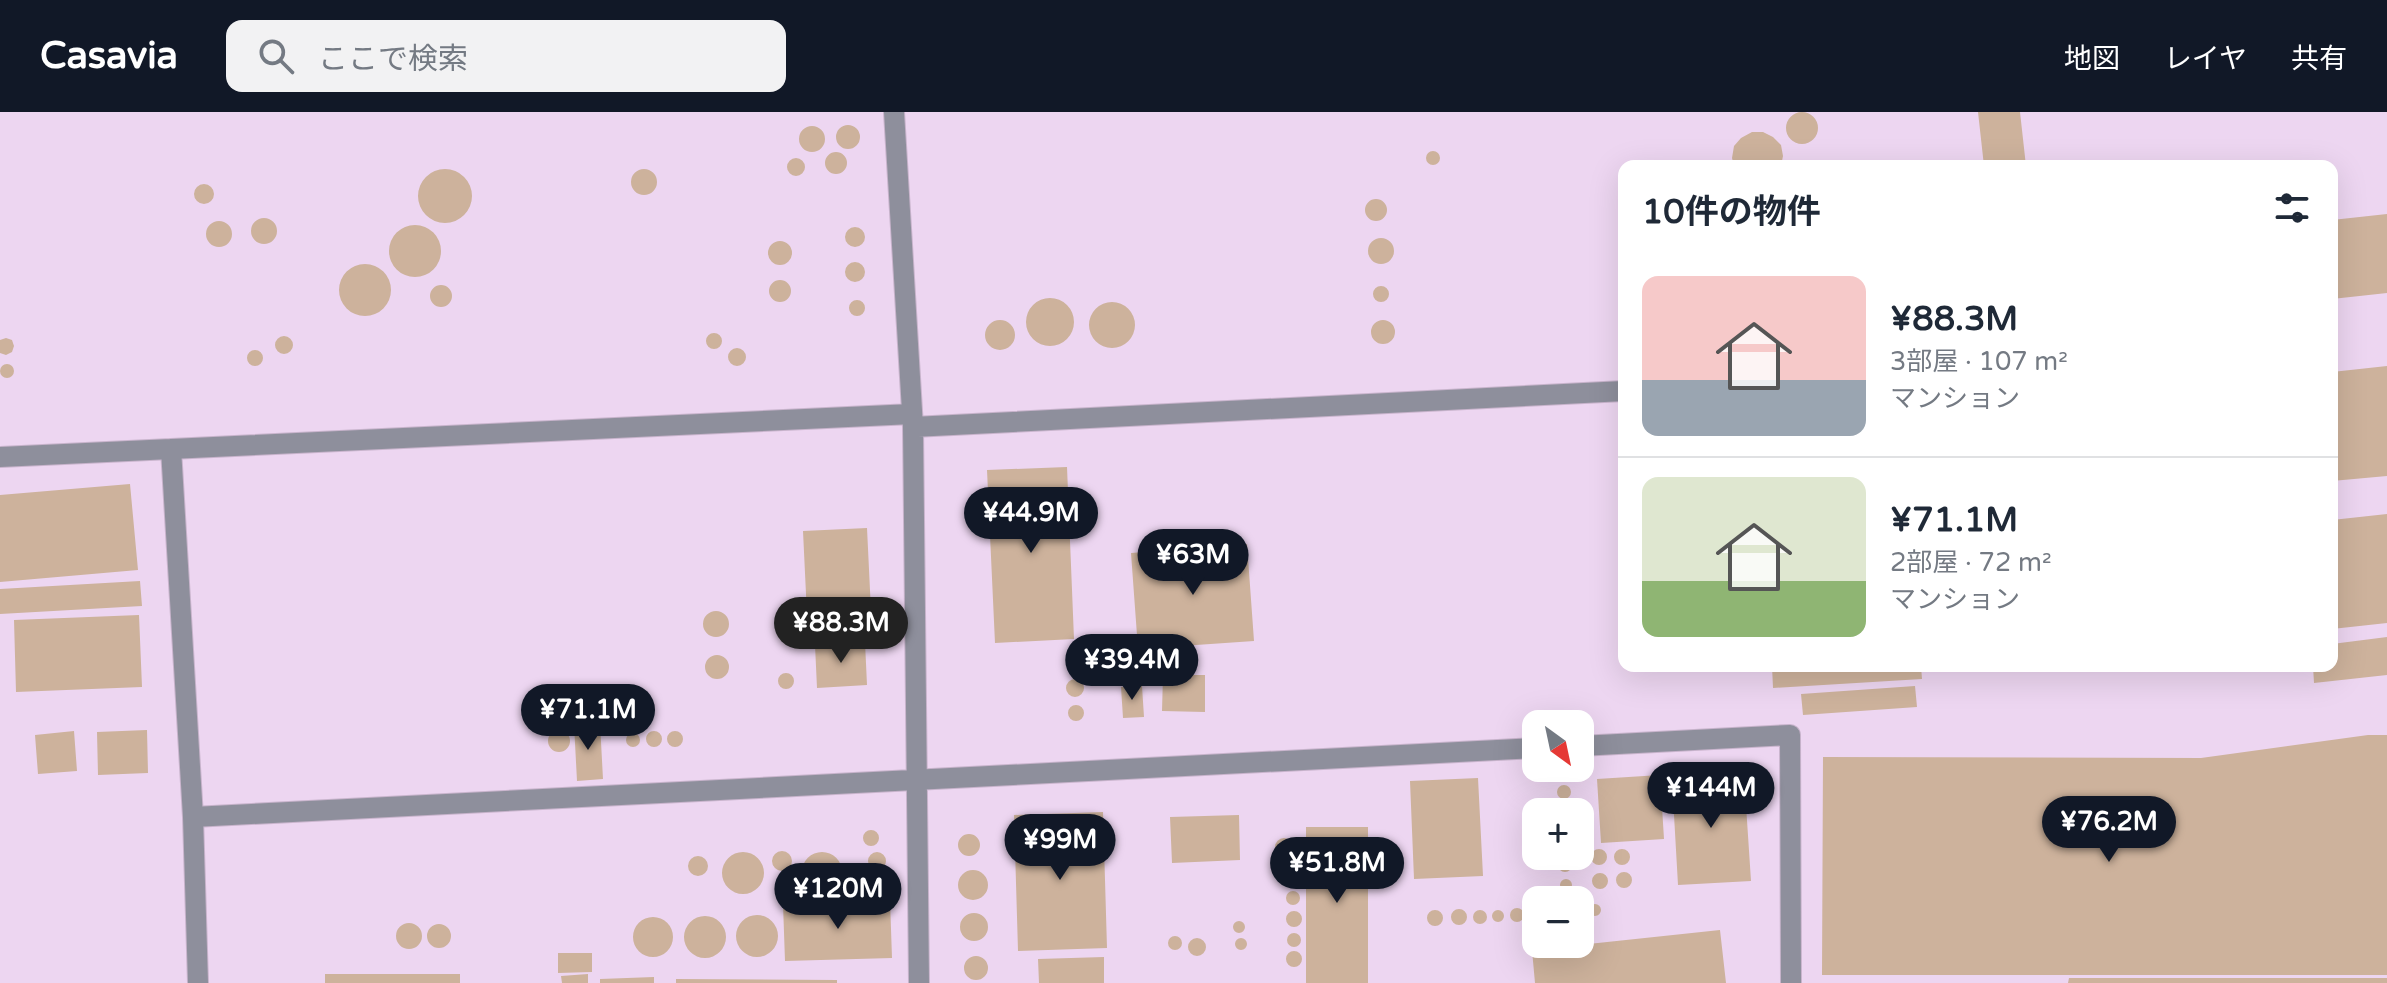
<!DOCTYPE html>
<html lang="ja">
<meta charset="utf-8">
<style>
body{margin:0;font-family:"Varela Round","Noto Sans JP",sans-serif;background:#f2f2f3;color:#1f2937;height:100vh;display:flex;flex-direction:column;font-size:30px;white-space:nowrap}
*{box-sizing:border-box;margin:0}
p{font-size:26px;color:#747a83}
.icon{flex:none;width:44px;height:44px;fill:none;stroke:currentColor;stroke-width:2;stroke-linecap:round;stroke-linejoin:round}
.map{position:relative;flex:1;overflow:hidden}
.sheet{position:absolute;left:1618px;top:48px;width:720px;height:512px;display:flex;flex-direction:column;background:#fff;border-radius:16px;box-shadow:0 8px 32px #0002}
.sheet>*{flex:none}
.needle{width:52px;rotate:147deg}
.buttons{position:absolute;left:1522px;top:598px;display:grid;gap:16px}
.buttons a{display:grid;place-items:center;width:72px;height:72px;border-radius:16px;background:#fff;box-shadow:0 8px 32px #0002;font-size:40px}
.price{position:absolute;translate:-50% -68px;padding:0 18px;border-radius:28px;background:#111827;color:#fff;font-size:26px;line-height:52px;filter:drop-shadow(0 2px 4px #0008)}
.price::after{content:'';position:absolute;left:50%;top:48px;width:24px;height:18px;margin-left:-12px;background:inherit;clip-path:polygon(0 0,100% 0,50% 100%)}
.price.on{background:#222;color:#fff}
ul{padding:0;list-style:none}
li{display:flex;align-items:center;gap:24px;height:200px;padding:0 24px}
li+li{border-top:2px solid #e0e1e3}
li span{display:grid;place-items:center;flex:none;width:224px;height:160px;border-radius:16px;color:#555}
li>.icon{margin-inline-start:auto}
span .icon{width:96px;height:96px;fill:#fffc;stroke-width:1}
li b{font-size:34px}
h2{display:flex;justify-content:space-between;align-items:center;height:96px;padding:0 24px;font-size:34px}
header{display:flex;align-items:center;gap:48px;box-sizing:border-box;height:112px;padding:0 40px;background:#111827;color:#fff}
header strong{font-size:38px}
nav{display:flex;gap:44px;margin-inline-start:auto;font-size:28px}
.search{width:560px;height:72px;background:#f2f2f3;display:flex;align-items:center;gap:20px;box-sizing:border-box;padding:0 28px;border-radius:16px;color:#747a83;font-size:30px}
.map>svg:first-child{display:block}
.building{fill:#cdb29c}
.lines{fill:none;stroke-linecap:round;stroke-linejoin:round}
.service-casing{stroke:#c8b4cc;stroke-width:22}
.service{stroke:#8e8f9c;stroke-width:20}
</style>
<header>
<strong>Casavia</strong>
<div class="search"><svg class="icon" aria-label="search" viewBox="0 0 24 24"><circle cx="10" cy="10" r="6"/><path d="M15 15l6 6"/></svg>ここで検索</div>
<nav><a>地図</a><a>レイヤ</a><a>共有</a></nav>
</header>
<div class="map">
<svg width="2387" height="871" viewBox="0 0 2387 871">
<rect width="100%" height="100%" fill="#edd6f1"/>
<!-- building -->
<path class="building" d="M1978,0H2020L2026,54H1984Z
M1786 16a16 16 0 1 1 32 0a16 16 0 1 1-32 0Z
M836 25a12 12 0 1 1 24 0a12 12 0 1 1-24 0Z
M799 27a13 13 0 1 1 26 0a13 13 0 1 1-26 0Z
M1752,20H1763L1773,25L1781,33L1783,44L1781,54H1734L1732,46L1734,34L1741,26Z
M1426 46a7 7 0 1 1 14 0a7 7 0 1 1-14 0Z
M825 51a11 11 0 1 1 22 0a11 11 0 1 1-22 0Z
M787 55a9 9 0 1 1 18 0a9 9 0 1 1-18 0Z
M418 84a27 27 0 1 1 54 0a27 27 0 1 1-54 0Z
M631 70a13 13 0 1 1 26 0a13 13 0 1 1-26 0Z
M194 82a10 10 0 1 1 20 0a10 10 0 1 1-20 0Z
M1365 98a11 11 0 1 1 22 0a11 11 0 1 1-22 0Z
M2387,102V181L2332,187V108Z
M251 119a13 13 0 1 1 26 0a13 13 0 1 1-26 0Z
M206 122a13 13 0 1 1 26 0a13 13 0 1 1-26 0Z
M389 139a26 26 0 1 1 52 0a26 26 0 1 1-52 0Z
M845 125a10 10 0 1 1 20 0a10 10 0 1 1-20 0Z
M1368 139a13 13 0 1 1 26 0a13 13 0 1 1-26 0Z
M768 141a12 12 0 1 1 24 0a12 12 0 1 1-24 0Z
M845 160a10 10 0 1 1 20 0a10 10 0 1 1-20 0Z
M339 178a26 26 0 1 1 52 0a26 26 0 1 1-52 0Z
M769 179a11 11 0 1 1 22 0a11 11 0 1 1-22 0Z
M430 184a11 11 0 1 1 22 0a11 11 0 1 1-22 0Z
M1373 182a8 8 0 1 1 16 0a8 8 0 1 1-16 0Z
M1026 210a24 24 0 1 1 48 0a24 24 0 1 1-48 0Z
M849 196a8 8 0 1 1 16 0a8 8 0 1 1-16 0Z
M1089 213a23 23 0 1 1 46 0a23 23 0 1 1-46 0Z
M1371 220a12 12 0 1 1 24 0a12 12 0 1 1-24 0Z
M985 223a15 15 0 1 1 30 0a15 15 0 1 1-30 0Z
M706 229a8 8 0 1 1 16 0a8 8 0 1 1-16 0Z
M275 233a9 9 0 1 1 18 0a9 9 0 1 1-18 0Z
M6,226L12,228L14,234L12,240L6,243L0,241V228Z
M728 245a9 9 0 1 1 18 0a9 9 0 1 1-18 0Z
M247 246a8 8 0 1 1 16 0a8 8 0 1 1-16 0Z
M0 259a7 7 0 1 1 14 0a7 7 0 1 1-14 0Z
M2387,254V364L2332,369V260Z
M1067,355L1074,527L995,531L987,358Z
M130,372L138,458L0,470V383Z
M2387,402V511L2332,517V408Z
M867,416L871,499L807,503L803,419Z
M1247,432L1254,529L1138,537L1131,441Z
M140,469L142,494L0,502V477Z
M703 512a13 13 0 1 1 26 0a13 13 0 1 1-26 0Z
M139,503L142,575L16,580L14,508Z
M2387,525V563L2314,571L2313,554H2332V532Z
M865,530L867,573L817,576L815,533Z
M1066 551a8 8 0 1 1 16 0a8 8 0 1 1-16 0Z
M705 555a12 12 0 1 1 24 0a12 12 0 1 1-24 0Z
M1772,554H1921L1922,567L1773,576Z
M778 569a8 8 0 1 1 16 0a8 8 0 1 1-16 0Z
M1163,563H1205V600L1162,599Z
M1066 576a9 9 0 1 1 18 0a9 9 0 1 1-18 0Z
M1142,574L1144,605L1123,606L1121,575Z
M1915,574L1917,595L1803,603L1801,582Z
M1068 601a8 8 0 1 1 16 0a8 8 0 1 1-16 0Z
M600,611L603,667L577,669L574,612Z
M147,618L148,661L98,663L97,620Z
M548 629a11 11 0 1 1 22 0a11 11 0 1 1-22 0Z
M667 627a8 8 0 1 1 16 0a8 8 0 1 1-16 0Z
M74,619L77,659L38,662L35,623Z
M646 627a8 8 0 1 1 16 0a8 8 0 1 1-16 0Z
M626 628a7 7 0 1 1 14 0a7 7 0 1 1-14 0Z
M2368,623H2387V863H1822L1823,645L2201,646Z
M1660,663L1664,727L1601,731L1597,667Z
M1744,663L1751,769L1678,773L1672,668Z
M1478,666L1483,764L1414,767L1410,669Z
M1557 680a7 7 0 1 1 14 0a7 7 0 1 1-14 0Z
M1103,700L1107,836L1018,839L1014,703Z
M1239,703L1240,748L1172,751L1170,705Z
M1306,715H1368V871H1306Z
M863 726a8 8 0 1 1 16 0a8 8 0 1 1-16 0Z
M958 733a11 11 0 1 1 22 0a11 11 0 1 1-22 0Z
M1275 735a9 9 0 1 1 18 0a9 9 0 1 1-18 0Z
M1614 745a8 8 0 1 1 16 0a8 8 0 1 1-16 0Z
M1591 745a8 8 0 1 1 16 0a8 8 0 1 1-16 0Z
M772 749a10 10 0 1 1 20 0a10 10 0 1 1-20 0Z
M722 761a21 21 0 1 1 42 0a21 21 0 1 1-42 0Z
M802 760a20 20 0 1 1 40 0a20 20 0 1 1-40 0Z
M868 749a9 9 0 1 1 18 0a9 9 0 1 1-18 0Z
M688 754a10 10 0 1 1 20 0a10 10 0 1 1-20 0Z
M1558 753a7 7 0 1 1 14 0a7 7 0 1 1-14 0Z
M958 773a15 15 0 1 1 30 0a15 15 0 1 1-30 0Z
M1616 768a8 8 0 1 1 16 0a8 8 0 1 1-16 0Z
M1592 769a8 8 0 1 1 16 0a8 8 0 1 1-16 0Z
M1560 773a6 6 0 1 1 12 0a6 6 0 1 1-12 0Z
M1286 786a7 7 0 1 1 14 0a7 7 0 1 1-14 0Z
M890,788L892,846L785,849L783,792Z
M1589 798a6 6 0 1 1 12 0a6 6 0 1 1-12 0Z
M1510 803a7 7 0 1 1 14 0a7 7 0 1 1-14 0Z
M1451 805a8 8 0 1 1 16 0a8 8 0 1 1-16 0Z
M1492 804a6 6 0 1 1 12 0a6 6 0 1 1-12 0Z
M1473 805a7 7 0 1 1 14 0a7 7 0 1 1-14 0Z
M1427 806a8 8 0 1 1 16 0a8 8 0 1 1-16 0Z
M1286 807a8 8 0 1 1 16 0a8 8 0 1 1-16 0Z
M960 815a14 14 0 1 1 28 0a14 14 0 1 1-28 0Z
M736 824a21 21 0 1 1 42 0a21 21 0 1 1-42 0Z
M684 825a21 21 0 1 1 42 0a21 21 0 1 1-42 0Z
M633 825a20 20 0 1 1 40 0a20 20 0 1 1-40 0Z
M1233 815a6 6 0 1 1 12 0a6 6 0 1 1-12 0Z
M396 824a13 13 0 1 1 26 0a13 13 0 1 1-26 0Z
M427 824a12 12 0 1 1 24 0a12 12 0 1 1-24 0Z
M1720,818L1726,871H1535L1532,838Z
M1287 828a7 7 0 1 1 14 0a7 7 0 1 1-14 0Z
M1168 831a7 7 0 1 1 14 0a7 7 0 1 1-14 0Z
M1235 832a6 6 0 1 1 12 0a6 6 0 1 1-12 0Z
M1188 835a9 9 0 1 1 18 0a9 9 0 1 1-18 0Z
M1286 847a8 8 0 1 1 16 0a8 8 0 1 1-16 0Z
M558,841H592V860L558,861Z
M964 856a12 12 0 1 1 24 0a12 12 0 1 1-24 0Z
M1104,845V871H1039L1038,847Z
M325,862H460V871H325Z
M588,862V871H562L561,864Z
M654,865V871H600V867Z
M2069,866H2387V871H2068Z
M676,867L837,868V871H676Z"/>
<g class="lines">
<!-- service casing -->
<g class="service-casing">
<path id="service" d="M894,0L913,315L919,871
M913,315L1624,279
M171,337L193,705L198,871
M0,345L912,302
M1580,634L1790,623L1791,871
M193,705L1536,636"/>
</g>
<!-- service -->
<use href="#service" class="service"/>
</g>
</svg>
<div class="buttons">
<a><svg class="needle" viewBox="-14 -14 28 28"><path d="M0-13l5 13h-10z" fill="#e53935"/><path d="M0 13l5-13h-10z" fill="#747a83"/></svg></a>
<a>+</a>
<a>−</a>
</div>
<b class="price" style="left:1031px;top:443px">¥44.9M</b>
<b class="price" style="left:1193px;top:485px">¥63M</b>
<b class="price on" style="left:841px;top:553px">¥88.3M</b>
<b class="price" style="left:1132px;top:590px">¥39.4M</b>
<b class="price" style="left:588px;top:640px">¥71.1M</b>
<b class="price" style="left:1711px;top:718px">¥144M</b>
<b class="price" style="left:2109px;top:752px">¥76.2M</b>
<b class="price" style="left:1060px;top:770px">¥99M</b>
<b class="price" style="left:1337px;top:793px">¥51.8M</b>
<b class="price" style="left:838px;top:819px">¥120M</b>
<section class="sheet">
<h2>10件の物件<svg class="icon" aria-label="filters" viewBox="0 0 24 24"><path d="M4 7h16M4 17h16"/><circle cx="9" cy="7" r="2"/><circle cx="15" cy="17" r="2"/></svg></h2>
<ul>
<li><span style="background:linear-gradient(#f6c9c9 65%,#9aa5b1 0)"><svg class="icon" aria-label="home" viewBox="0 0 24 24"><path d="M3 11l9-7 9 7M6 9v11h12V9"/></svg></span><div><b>¥88.3M</b><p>3部屋 · 107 m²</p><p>マンション</p></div></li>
<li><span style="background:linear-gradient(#dfe7d0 65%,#8fb573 0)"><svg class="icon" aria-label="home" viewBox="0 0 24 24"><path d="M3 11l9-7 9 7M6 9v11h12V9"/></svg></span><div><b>¥71.1M</b><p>2部屋 · 72 m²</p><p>マンション</p></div></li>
</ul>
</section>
</div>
